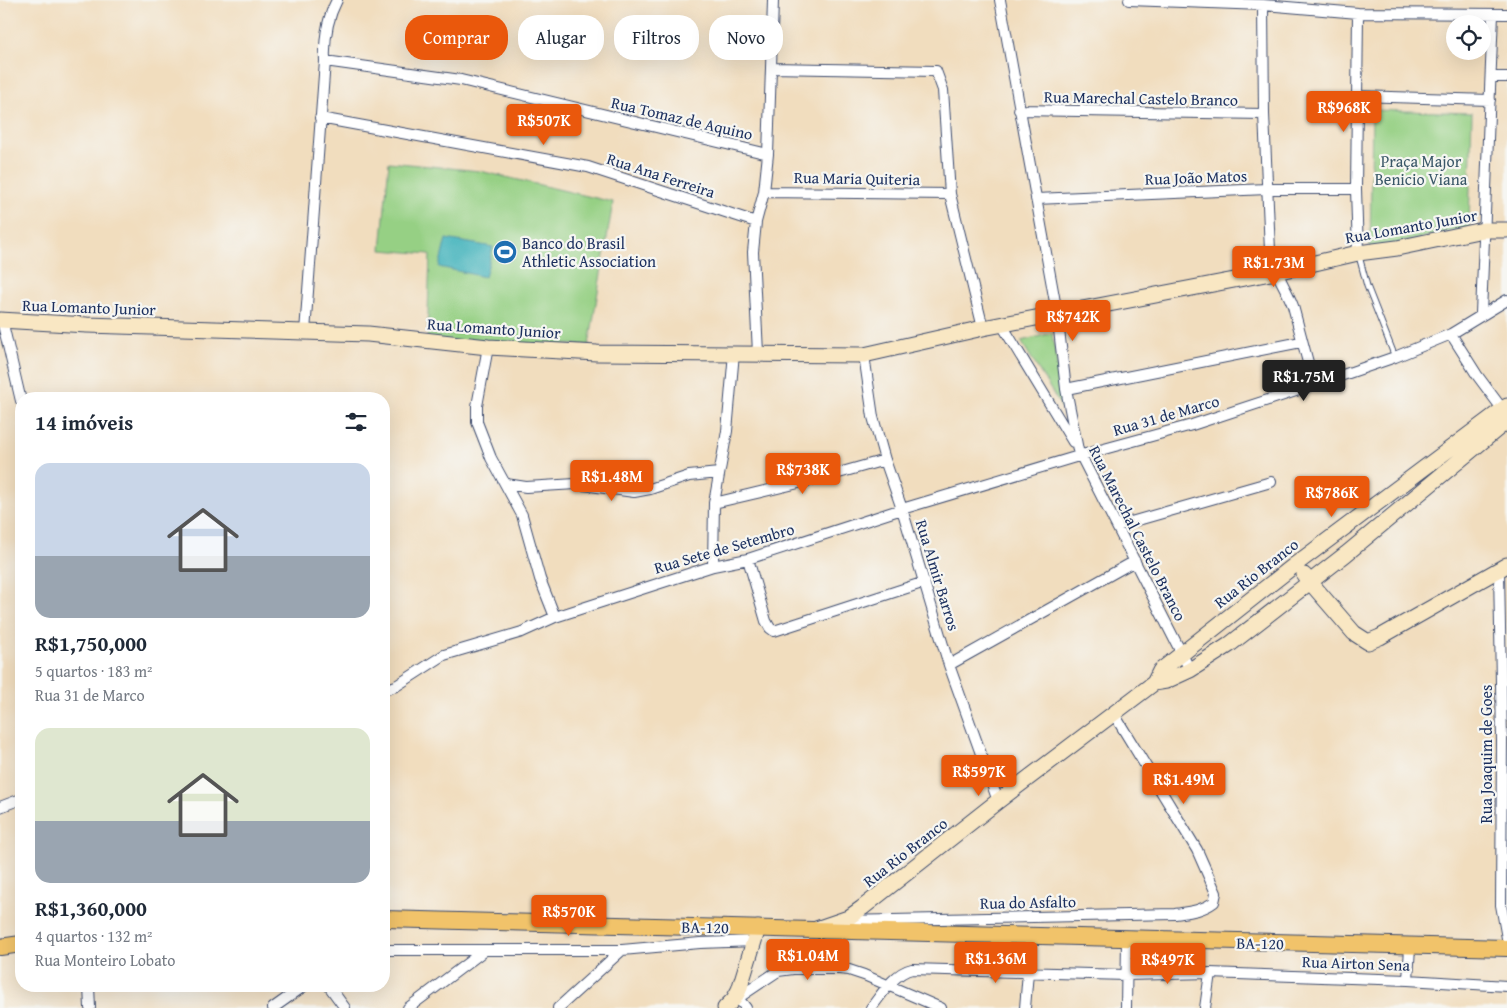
<!DOCTYPE html>
<html lang="pt">
<meta charset="utf-8">
<style>
body{margin:0;font-family:"Gentium Book Plus",serif;background:#f2f2f3;color:#1f2937;height:100vh;display:flex;flex-direction:column;font-size:19px;white-space:nowrap}
*{box-sizing:border-box;margin:0}
p{font-size:16px;color:#747a83}
.icon{flex:none;width:28px;height:28px;fill:none;stroke:currentColor;stroke-width:2;stroke-linecap:round;stroke-linejoin:round}
.map{position:relative;flex:1;overflow:hidden}
.drawer{position:absolute;left:15px;top:392px;width:375px;height:600px;display:flex;flex-direction:column;background:#fff;border-radius:20px;box-shadow:0 5px 20px #0002}
.drawer>*{flex:none}
.guide{position:absolute;left:405px;top:15px;width:475px;height:45px;display:flex;gap:10px}
.tools{position:absolute;left:1446px;top:15px;display:grid;gap:10px}
.tools a{display:grid;place-items:center;width:45px;height:45px;border-radius:50%;background:#fff;box-shadow:0 5px 20px #0002;font-size:25px}
.price{position:absolute;translate:-50% -42px;padding:0 11px;border-radius:5px;background:#ea580c;color:#fff;font-size:16px;line-height:32px;filter:drop-shadow(0 1px 2px #0008)}
.price::after{content:'';position:absolute;left:50%;top:30px;width:15px;height:11px;margin-left:-8px;background:inherit;clip-path:polygon(0 0,100% 0,50% 100%)}
.price.active{background:#222;color:#fff}
ul{padding:0;list-style:none}
li{display:grid;align-content:center;gap:10px;height:265px;padding:0 20px}
li span{display:grid;place-items:center;height:155px;border-radius:15px;color:#555}
li>.icon{margin-inline-start:auto}
span .icon{width:90px;height:90px;fill:#fffc;stroke-width:1}
li b{font-size:21px}
h2{display:flex;justify-content:space-between;align-items:center;height:60px;padding:0 20px;font-size:21px}
.chip{padding:0 18px;border-radius:20px;background:#fff;box-shadow:0 5px 20px #0002;font-size:18px;line-height:45px}
.chip.active{background:#ea580c;color:#fff}
.map>svg:first-child{display:block}
.green{fill:#96d084;stroke:#588071}
.water{fill:#43b3bc;stroke:#2f718d}
.lines{fill:none;stroke-linecap:round;stroke-linejoin:round}
.lane-casing{stroke:#3b496c;stroke-width:7}
.street-casing{stroke:#3b496c;stroke-width:12}
.secondary-casing{stroke:#3b496c;stroke-width:17}
.primary-casing{stroke:#3b496c;stroke-width:18}
.lane{stroke:#fff;stroke-width:5}
.street{stroke:#fff;stroke-width:10}
.secondary{stroke:#f9e7c3;stroke-width:15}
.primary{stroke:#f1c36a;stroke-width:16}
.labels{text-anchor:middle;dominant-baseline:central;stroke-width:4.5;stroke-linejoin:round;paint-order:stroke}
.street-label{font-size:16px;fill:#1b2f5e;stroke:#f6f6f2}
.park-label{font-size:16px;fill:#3a5768;stroke:#f6f6f2}
.poi-label{font-size:16px;fill:#1b2f5e;stroke:#f6f6f2;text-anchor:start}
</style>
<div class="map">
<svg width="1507" height="1008" viewBox="0 0 1507 1008">
<rect width="100%" height="100%" fill="#f6f6f2"/>
<filter id="ink" filterUnits="userSpaceOnUse"><feTurbulence type="fractalNoise" baseFrequency=".02" numOctaves="2"/><feDisplacementMap in="SourceGraphic" scale="10" xChannelSelector="R" yChannelSelector="G"/><feConvolveMatrix kernelMatrix="1 2 1 2 8 2 1 2 1" color-interpolation-filters="sRGB"/></filter>
<filter id="wash" filterUnits="userSpaceOnUse"><feTurbulence type="fractalNoise" baseFrequency=".0096" numOctaves="4" result="noise"/><feDisplacementMap in="SourceGraphic" scale="20" xChannelSelector="R" yChannelSelector="G"/><feGaussianBlur stdDeviation="1.12" result="paint"/><feColorMatrix in="noise" values="0 0 0 0 0 0 0 0 0 0 0 0 0 0 0 0 0 1.4 0 .05"/><feComposite in="paint" operator="in"/></filter>
<g filter="url(#wash)">
<rect width="100%" height="100%" fill="#f1ddbe"/>
<!-- green -->
<path class="green" d="M1372,110L1472,113L1469,227L1370,250Z
M389,162L480,171L613,202L589,345L427,343L430,254L381,250Z
M1052,333L1065,413L1021,341Z"/>
<!-- water -->
<path class="water" d="M446,239L493,247L485,277L439,267Z"/>
</g>
<g filter="url(#ink)">
<g class="lines">
<!-- lane casing -->
<g class="lane-casing">
<path id="lane" d="M1359,256L1367,286L1395,357"/>
</g>
<!-- street casing -->
<g class="street-casing">
<path id="street" d="M1000,0L1057,313L1066,389L1078,450L1190,670
M1129,0L1263,5L1358,13L1507,14
M1263,5L1264,114L1270,251C1273,271 1286,287 1293,306L1314,385
M325,61L461,80L768,154
M771,68L773,0
M1491,77H1507
M1357,96L1490,100
M1019,110L1264,114
M320,118L588,167L756,222
M764,192L950,194
M1036,199L1267,189H1356
M1358,253L1356,189L1358,13
M1481,314L1493,14
M2,320L21,401
M1002,325L1073,442
M305,332L325,61C324,39 327,19 337,0
M1451,334L1477,375L1506,414
M488,347L477,406V422L491,458L522,515L540,579L555,617
M758,353L753,252L756,222L764,192L768,154L771,68L936,71L943,90L950,194L983,328
M864,355L873,417L885,460L902,509L949,665L998,801
M1066,389L1301,342
M506,484L526,487L576,484L634,492L650,489L689,476L719,473
M714,503L828,476L885,460
M1117,526L1271,482
M748,559L766,621L770,628L774,631L925,582
M713,566L714,503L727,431L734,353
M1499,570L1502,741L1501,905L1507,938
M949,665L1135,561
M384,690L396,686L444,655L522,632L555,617L713,566L748,559L902,509L1082,455L1192,425L1314,385L1395,357L1451,334L1507,300
M0,807L21,799
M844,921L1175,914C1189,912 1202,911 1214,902L1216,893L1197,850L1114,714
M384,950H622L700,943L755,941
M1408,980L1410,947
M89,986L90,1008
M329,986L345,1008
M738,998L746,1008
M735,1000L778,971L793,969H839L849,970L864,975L941,1008
M273,1008L304,986
M408,1008L485,950
M558,1008L622,950
M871,1008C882,994 894,973 912,969L1126,975L1210,973
M1025,1008L1028,972
M1126,1008L1127,939
M1205,1008L1210,973L1408,980L1507,986"/>
</g>
<!-- secondary casing -->
<g class="secondary-casing">
<path id="secondary" d="M0,320L87,325L368,334L488,347L597,353L864,355L983,328L1276,272L1358,253L1397,248L1483,230H1507
M1304,575L1354,633L1368,642L1380,637L1507,565
M1154,683L1166,681L1190,670L1229,645L1346,554L1507,421
M816,929L848,918L862,908L998,801L1154,683L1160,671L1296,564L1507,406
M725,1008L734,999L739,990L758,928"/>
</g>
<!-- primary casing -->
<g class="primary-casing">
<path id="primary" d="M384,919L1507,948
M0,947L21,944"/>
</g>
<!-- lane -->
<use href="#lane" class="lane"/>
<!-- street -->
<use href="#street" class="street"/>
<!-- secondary -->
<use href="#secondary" class="secondary"/>
<!-- primary -->
<use href="#primary" class="primary"/>
</g>
</g>
<!-- icons -->
<defs>
<g id="stadium-disc" transform="scale(1.25)"><circle r="9.5" fill="#1f6fb2" stroke="#f6f6f2"/><path d="M0-5a6.5 5 0 1 0 0 10a6.5 5 0 1 0 0-10ZM-3.5-1.8h7v3.6h-7Z" fill="#fff"/></g>
</defs>
<g fill-rule="evenodd">
<use href="#stadium-disc" x="505" y="252"/>
</g>
<g class="labels">
<!-- street labels -->
<g class="street-label">
<text transform="translate(1141 98) rotate(1)">Rua Marechal Castelo Branco</text>
<text transform="translate(682 118) rotate(13)">Rua Tomaz de Aquino</text>
<text transform="translate(661 175) rotate(18)">Rua Ana Ferreira</text>
<text transform="translate(1196 177) rotate(-2)">Rua João Matos</text>
<text transform="translate(857 178) rotate(1)">Rua Maria Quiteria</text>
<text transform="translate(1411 226) rotate(-10)">Rua Lomanto Junior</text>
<text transform="translate(89 307) rotate(2)">Rua Lomanto Junior</text>
<text transform="translate(494 328) rotate(4)">Rua Lomanto Junior</text>
<text transform="translate(1166 415) rotate(-16)">Rua 31 de Marco</text>
<text transform="translate(1138 533) rotate(63)">Rua Marechal Castelo Branco</text>
<text transform="translate(724 548) rotate(-16)">Rua Sete de Setembro</text>
<text transform="translate(1256 573) rotate(-38)">Rua Rio Branco</text>
<text transform="translate(938 575) rotate(73)">Rua Almir Barros</text>
<text transform="translate(1486 754) rotate(-90)">Rua Joaquim de Goes</text>
<text transform="translate(905 852) rotate(-38)">Rua Rio Branco</text>
<text transform="translate(1028 902) rotate(-1)">Rua do Asfalto</text>
<text transform="translate(705 927) rotate(1)">BA-120</text>
<text transform="translate(1260 943) rotate(1)">BA-120</text>
<text transform="translate(1356 963) rotate(2)">Rua Airton Sena</text>
</g>
<!-- park labels -->
<g class="park-label">
<text x="1421" y="161">Praça Major<tspan x="1421" dy="18">Benicio Viana</tspan></text>
</g>
<!-- poi labels -->
<g class="poi-label">
<text x="522" y="243">Banco do Brasil<tspan x="522" dy="18">Athletic Association</tspan></text>
</g>
</g>
</svg>
<div class="tools">
<a><svg class="icon" aria-label="locate" viewBox="0 0 24 24"><circle cx="12" cy="12" r="6"/><path d="M12 2v4M12 18v4M2 12h4M18 12h4"/></svg></a>
</div>
<b class="price" style="left:1344px;top:133px">R$968K</b>
<b class="price" style="left:544px;top:146px">R$507K</b>
<b class="price" style="left:1274px;top:288px">R$1.73M</b>
<b class="price" style="left:1073px;top:342px">R$742K</b>
<b class="price active" style="left:1304px;top:402px">R$1.75M</b>
<b class="price" style="left:803px;top:495px">R$738K</b>
<b class="price" style="left:612px;top:502px">R$1.48M</b>
<b class="price" style="left:1332px;top:518px">R$786K</b>
<b class="price" style="left:979px;top:797px">R$597K</b>
<b class="price" style="left:1184px;top:805px">R$1.49M</b>
<b class="price" style="left:569px;top:937px">R$570K</b>
<b class="price" style="left:808px;top:981px">R$1.04M</b>
<b class="price" style="left:996px;top:984px">R$1.36M</b>
<b class="price" style="left:1168px;top:985px">R$497K</b>
<div class="guide">
<a class="chip active">Comprar</a>
<a class="chip">Alugar</a>
<a class="chip">Filtros</a>
<a class="chip">Novo</a>
</div>
<section class="drawer">
<h2>14 imóveis<svg class="icon" aria-label="filters" viewBox="0 0 24 24"><path d="M4 7h16M4 17h16"/><circle cx="9" cy="7" r="2"/><circle cx="15" cy="17" r="2"/></svg></h2>
<ul>
<li><span style="background:linear-gradient(#c9d6e8 60%,#9aa5b1 0)"><svg class="icon" aria-label="home" viewBox="0 0 24 24"><path d="M3 11l9-7 9 7M6 9v11h12V9"/></svg></span><div><b>R$1,750,000</b><p>5 quartos · 183 m²</p><p>Rua 31 de Marco</p></div></li>
<li><span style="background:linear-gradient(#dfe7d0 60%,#9aa5b1 0)"><svg class="icon" aria-label="home" viewBox="0 0 24 24"><path d="M3 11l9-7 9 7M6 9v11h12V9"/></svg></span><div><b>R$1,360,000</b><p>4 quartos · 132 m²</p><p>Rua Monteiro Lobato</p></div></li>
</ul>
</section>
</div>
